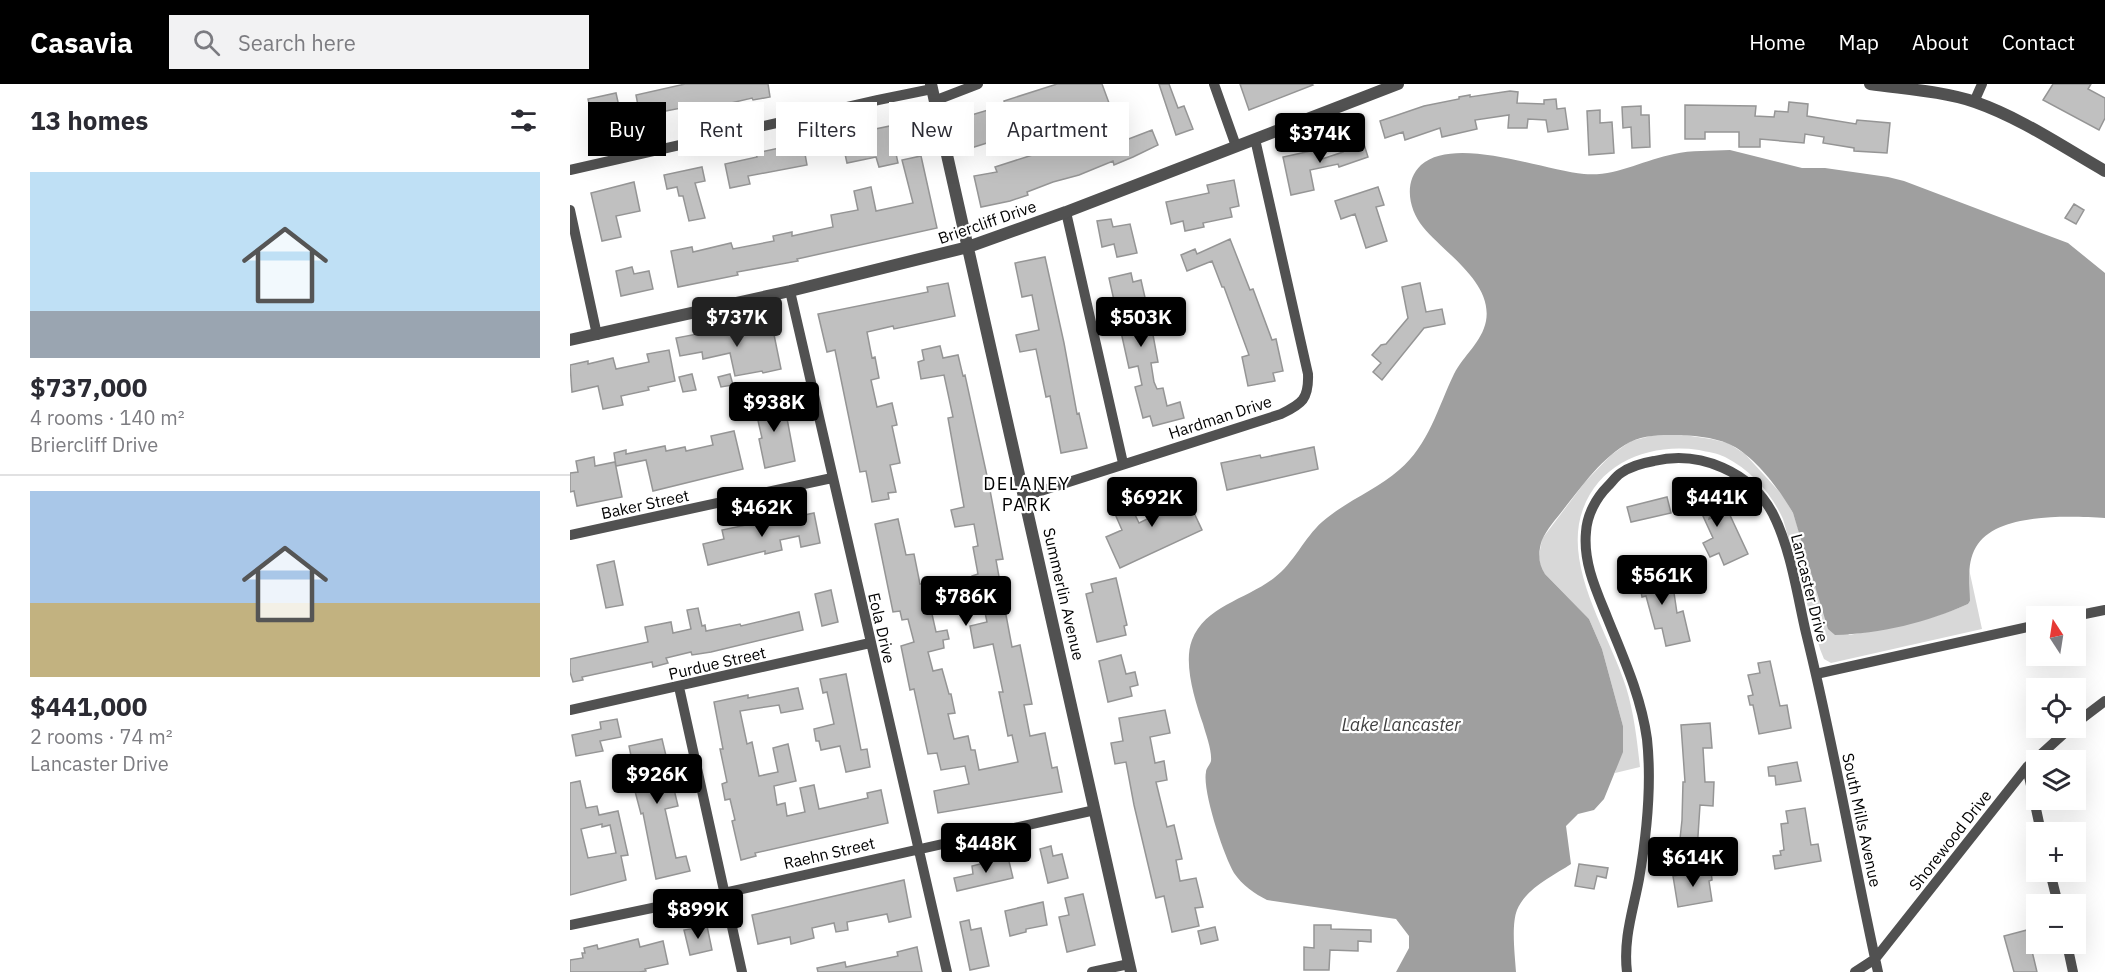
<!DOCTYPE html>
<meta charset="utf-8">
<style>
body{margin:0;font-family:"IBM Plex Sans",sans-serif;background:#f2f2f3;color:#2b2b33;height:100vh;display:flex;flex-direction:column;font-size:22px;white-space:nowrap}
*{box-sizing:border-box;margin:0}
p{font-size:20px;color:#7c7c81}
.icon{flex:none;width:33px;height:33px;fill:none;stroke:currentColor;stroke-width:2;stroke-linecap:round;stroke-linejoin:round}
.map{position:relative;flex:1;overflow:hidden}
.side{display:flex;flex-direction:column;background:#fff;width:570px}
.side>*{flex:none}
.banner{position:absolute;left:18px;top:18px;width:570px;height:54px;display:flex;gap:12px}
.needle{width:39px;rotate:348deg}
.controls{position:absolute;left:1456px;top:522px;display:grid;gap:12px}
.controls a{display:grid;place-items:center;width:60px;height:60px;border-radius:0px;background:#fff;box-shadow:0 6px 24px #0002;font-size:30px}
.price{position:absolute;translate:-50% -51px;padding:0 14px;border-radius:6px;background:#000;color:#fff;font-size:20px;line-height:39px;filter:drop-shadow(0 2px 3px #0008)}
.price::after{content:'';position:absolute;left:50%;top:36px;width:18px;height:14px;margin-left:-9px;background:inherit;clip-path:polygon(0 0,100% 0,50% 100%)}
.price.current{background:#222;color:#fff}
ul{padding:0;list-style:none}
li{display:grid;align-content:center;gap:12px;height:318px;padding:0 30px}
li+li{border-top:2px solid #e1e1e2}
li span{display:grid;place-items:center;height:186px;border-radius:0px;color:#555}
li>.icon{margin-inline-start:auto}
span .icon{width:108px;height:108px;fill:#fffc;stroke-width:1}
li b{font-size:26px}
h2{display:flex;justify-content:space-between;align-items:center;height:72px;padding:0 30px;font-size:26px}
.pill{padding:0 21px;border-radius:0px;background:#fff;box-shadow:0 6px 24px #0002;font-size:21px;line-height:54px}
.pill.current{background:#000;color:#fff}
header{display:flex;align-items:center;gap:36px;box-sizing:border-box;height:84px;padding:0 30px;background:#000;color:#fff}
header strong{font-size:28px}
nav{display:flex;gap:33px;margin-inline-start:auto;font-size:21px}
.search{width:420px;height:54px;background:#f2f2f3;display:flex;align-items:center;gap:15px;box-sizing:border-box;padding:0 21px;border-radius:0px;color:#7c7c81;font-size:22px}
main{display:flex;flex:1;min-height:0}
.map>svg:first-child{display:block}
.green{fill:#d8d8d8}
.water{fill:#9f9f9f}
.building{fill:#c0c0c0;stroke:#959595;stroke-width:1.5;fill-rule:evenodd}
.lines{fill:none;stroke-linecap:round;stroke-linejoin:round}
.minor{stroke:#515151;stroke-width:10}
.tertiary{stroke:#515151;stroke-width:12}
.labels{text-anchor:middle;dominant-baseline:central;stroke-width:4.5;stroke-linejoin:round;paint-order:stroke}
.street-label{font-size:16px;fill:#000;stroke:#fff}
.neighbourhood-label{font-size:18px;letter-spacing:1.5px;fill:#000;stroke:#fff}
.water-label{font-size:18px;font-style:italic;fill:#404040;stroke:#fff}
</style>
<header>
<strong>Casavia</strong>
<div class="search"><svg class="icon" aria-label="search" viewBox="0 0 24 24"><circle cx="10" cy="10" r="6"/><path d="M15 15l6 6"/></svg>Search here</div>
<nav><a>Home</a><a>Map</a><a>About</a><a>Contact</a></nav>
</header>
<main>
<section class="side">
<h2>13 homes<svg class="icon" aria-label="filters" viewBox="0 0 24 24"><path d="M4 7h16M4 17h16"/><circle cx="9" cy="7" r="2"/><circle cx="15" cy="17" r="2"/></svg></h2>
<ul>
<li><span style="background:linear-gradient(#bfe0f5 75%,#9aa5b1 0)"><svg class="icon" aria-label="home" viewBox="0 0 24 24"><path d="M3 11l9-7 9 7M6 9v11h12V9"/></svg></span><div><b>$737,000</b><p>4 rooms · 140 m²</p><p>Briercliff Drive</p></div></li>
<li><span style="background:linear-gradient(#a9c7e8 60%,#c2b280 0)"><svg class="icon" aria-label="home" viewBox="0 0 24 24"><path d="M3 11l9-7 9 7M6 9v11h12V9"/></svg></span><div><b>$441,000</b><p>2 rooms · 74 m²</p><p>Lancaster Drive</p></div></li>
</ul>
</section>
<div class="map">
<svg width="1535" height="888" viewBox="0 0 1535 888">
<rect width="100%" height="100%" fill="#fff"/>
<!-- green -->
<path class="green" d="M1085,351H1114L1141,355L1158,359L1175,370L1214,413L1223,429L1244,493L1279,551C1320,544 1360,537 1398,520L1400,517L1399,485L1412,545L1261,579L1254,575L1250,565L1213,435C1201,409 1181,386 1155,373C1147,369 1138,368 1129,366C1081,359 1031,377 1013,425C992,482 1039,549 1056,603C1064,629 1067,656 1070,683L1045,689L1053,642L1032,565L1019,535L975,490L970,483L969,472L972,455L1015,398L1041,371L1061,357Z"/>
<!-- water -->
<path class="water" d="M1160,66L1232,84H1255L1318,93L1334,97L1498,159L1535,189V434C1499,432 1426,428 1406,463C1396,480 1400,500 1400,517L1398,520C1358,538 1310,550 1265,551L1258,545L1223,429C1210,406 1184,371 1159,360C1143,353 1121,351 1105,351C1090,351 1074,351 1060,358C1032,373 1013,401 993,426C986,435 977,445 972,456C968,468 968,480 975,490L1019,535L1032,565L1053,642V668L1034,715L1024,726L1008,730L996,742L1001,780C983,792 956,804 947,826C941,841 945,872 946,888H826L839,864V852L826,835L697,816C685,810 672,801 664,789C654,772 632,707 636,688C636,684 640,681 641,677C642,666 636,651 633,640C625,617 613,579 622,556C635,522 677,515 704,494C724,479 734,454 752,438C776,417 806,406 829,386C859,361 868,323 884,290C893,272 912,258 916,237C923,198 874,169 853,143C839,126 833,98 851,81C885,51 972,86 1014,90C1046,93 1073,76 1104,70C1121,66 1141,67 1160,66Z"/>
<!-- building -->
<path class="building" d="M115,0H198L200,13L183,16L182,14L118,29L116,23L70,32L66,11Z
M487,0H532L539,19L507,29L510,38L496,41L491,20L458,33L460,38L433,46L436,53L401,64L397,50L403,48L398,32L435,21L434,17Z
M589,0H599L608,24L614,22L623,45L606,51Z
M670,0H742L743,1L679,26Z
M1483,0H1521L1518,5L1535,14V34L1529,46L1473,16Z
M940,7L948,8L947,19L974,20V16L986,15L987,25L995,24L998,45L978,48L976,36L958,35L957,44H938L939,31L905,36L907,45L872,53L870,44L835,56L833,48L815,54L810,37L854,22L889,15V13L900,11V13Z
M46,9L50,27L39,29L41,39L24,43L18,15Z
M1219,18L1238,20L1237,32L1286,40L1287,36L1320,39L1317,69L1284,67V64L1253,59L1254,53L1235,50L1234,59L1190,55V63H1169V48H1135V55H1115V21L1186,22L1185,32L1204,33L1205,27L1218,28Z
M1071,22V31H1079L1080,63L1062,64L1061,43L1053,44L1052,23Z
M1030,26V39L1042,38L1044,69L1019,71L1017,27Z
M320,42L328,79L309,83L306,73L277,79L271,52Z
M582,46L588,61L563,73L544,81L543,77L509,91L483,98L457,108L458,111L440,117L411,123L404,92L427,88L425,83L472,68L473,71L502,63L503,67L527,58L528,61L554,50L556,56Z
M791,51L798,73L769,83L768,80L740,86L744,106L721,111L713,73L750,65L752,75L773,68L769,58Z
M233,59L237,81L178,92L180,100L160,104L155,80L187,73L186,69Z
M351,72L367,144L227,175L228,177L167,188L168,191L108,203L101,167L122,163L123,168L161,159L163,165L204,157L203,152L222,148V152L263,143L261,131L288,126L284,107L301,103L306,127L343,119L332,76Z
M132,83L135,97L125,99L135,134L119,137L113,112H109L107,103L97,105L94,91Z
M664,96L669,122L660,124L662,133L633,139L634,143L615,147L613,137L601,140L596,118L639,109L637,101Z
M64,98L70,127L46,132L51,153L32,157L21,109Z
M808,103L814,121L806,123L817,157L796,164L785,130L771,135L765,117Z
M1504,120L1514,126L1506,140L1495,134Z
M541,135L543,143L560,140L567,169L547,173L544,160L532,163L527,137Z
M660,155L680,206L683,205L702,256L706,255L713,287L703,289L705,297L678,302L672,273L679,271L654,203H652L642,177L617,187L611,171L625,165L627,170Z
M475,173L494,259L507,330L509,329L517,364L491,369L480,312L476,313L466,265L450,268L446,251L469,246L462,211L452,213L445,179Z
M62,183L64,190L79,187L83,205L51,212L46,187Z
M561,189L563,198L571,196L581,240L588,278L581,279L584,298L587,305L593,304L597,322L610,318L614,334L583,342L580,332L573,334L565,303L572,301L568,282L559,284L539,194Z
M378,199L385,232L324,245L323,242L297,248L302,274L305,273L309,294L301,296L307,323L322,319L327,341L322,342L330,379L320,381L326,408L318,409L319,415L302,418L296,387L290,388L265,266L257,268L248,230L358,208L357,203Z
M850,199L856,228L872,225L875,240L854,244L812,296L803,288L811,279L802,271L811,261L816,260L838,234L832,203Z
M201,236L211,285L193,289L192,287L165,292L160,269L133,275L132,268L110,272L106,254L148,246L149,250L183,243L182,240Z
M370,262L373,274L388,271L393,292L395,291L419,401L433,475L426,476L433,515L442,563L450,561L462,620L454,621L460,652L475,649L482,684L487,683L492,708L368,729L364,707L399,700L395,682L371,686L367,669L358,670L344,605L340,606L331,562L344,558L338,535L332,536L330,527L323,528L305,440L328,435L336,471L344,470L350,500L355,499L366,548L377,546L379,555L373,556L374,564L358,568L363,587L372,585L379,610H381L385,629L378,630L384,655L398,652L401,666H405L409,686L448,678L442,651L438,652L429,608H433L423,560L404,564L400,542L417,538L413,519L408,520L402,492L408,490L403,463L408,462L404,440L385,443L381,426L394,423L378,334L383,333L374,291L351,295L348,278L354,276L352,266Z
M99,266L105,297L78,303L79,306L51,312L53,321L33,325L28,302L2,308L0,281L18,277V280L43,274L46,285L79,278L77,270Z
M122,290L126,306L113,308L109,293Z
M160,290L163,301L151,303L148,293Z
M213,313L225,377L195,384L189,355L192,354L184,319Z
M164,347L173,385L83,407L76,376L46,382L44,369L56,366V370L95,362L96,367L115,363L116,367L143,361L141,352Z
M744,363L748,385L657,406L651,379L690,371L691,374Z
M24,373L25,382L45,378L52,413L7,422L4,407L0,408V389L8,388L6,377Z
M603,396L612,418L618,416L632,446L550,484L536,453L552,446L542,423L558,416L569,439L598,425L588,404Z
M1114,404L1145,412L1139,435L1158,427L1178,470L1154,481L1149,469L1140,473L1133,459L1143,454L1132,430L1118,427L1120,418L1111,416Z
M1097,413L1101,429L1061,438L1057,423Z
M244,429L250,459L231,463L229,452L210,456L212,466L195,470V467L138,481L133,460L154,455L152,446L215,433L216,435Z
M44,477L53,521L36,524L27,481Z
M1090,483L1094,503L1103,502L1107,529L1113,527L1120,557L1096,562L1092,544L1085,545L1076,512L1072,513L1069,497L1062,498L1061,488Z
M546,494L557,541L554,542L556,551L527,558L516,510L523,508L521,500Z
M261,506L268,538L252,542L245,510Z
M128,524L132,542L135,541L136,547L170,540L171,542L229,528L233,546L141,568L122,571L121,568L96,574L98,579L83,583L82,578L12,593L13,596L3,598L0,588V575L78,558L75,543L101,538L103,549L121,545L117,526Z
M551,571L556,590L565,588L568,601L560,603L562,612L538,618L529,577Z
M1200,577L1210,622L1217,621L1221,644L1189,650L1183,621H1180L1178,612L1183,611L1178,591L1190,589L1188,579Z
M276,590L291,666L297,665L300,683L276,688L270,662L251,666L249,657H246L244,645L264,640L257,608L253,609L250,595Z
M228,604L233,625L211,629L209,621L170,627L177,660L182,658L189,692L208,688L203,664L218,660L226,697L204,702L207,721L215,719L217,732L235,728L230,704L244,701L249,725L298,714L297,709L311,706L318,739L185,769L186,772L171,776L162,737L165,736L160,715L155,716L152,700L157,698L150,665H153L144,618L178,611V614Z
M595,626L600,649L580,653L585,679L594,677L597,696L586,698L597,743L604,741L612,775L606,776L610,797L626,794L633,823L625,824L629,842L602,848L594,812L586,814L564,721L556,678L545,680L541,659L553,657L549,634Z
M47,635L51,653L30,657L33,667L6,672L2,651L31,645L30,638Z
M1140,639L1142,664H1133L1135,698H1144L1143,722L1130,721L1127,767L1112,766L1113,755H1110L1112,736L1113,698H1115L1111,641Z
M92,655L108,722L95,725L106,774L116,772L120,787L86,795L73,729L71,730L61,692L65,691L59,662Z
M1227,678L1231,697L1206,701L1205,692H1199L1198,683Z
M10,697L16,724L27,722L29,731L48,727L58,771L51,772L56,796L0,811V699ZM32,740V743L40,741L46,769L18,774L11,745Z
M1235,724L1241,761L1248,760L1251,777L1205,785L1203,772L1211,771L1210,767L1214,766L1211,740L1218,739L1216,727Z
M481,762L483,772L492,770L498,794L478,799L470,765Z
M438,773L443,794L387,807L384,794L403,790L402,782Z
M1009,780L1038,784L1036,794L1027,792L1024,805L1005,802Z
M1141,786L1142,796L1139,797L1142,817L1108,823L1103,792Z
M334,796L341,833L319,838L317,830L277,838L278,846L266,848L264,839L242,844L244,854L221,860L220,853L188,860L182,831Z
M513,810L525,861L497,868L489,833L499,831L495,814Z
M473,818L477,841L456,845V848L440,852L435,827Z
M399,836L401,846L411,844L419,882L400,886L390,838Z
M744,841H761V845L801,846V858L788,857V867L760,866L759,886H734V863L744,864Z
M137,842L142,866L120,871L114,846Z
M645,843L648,856L631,860L628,847Z
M1457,846L1467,888H1444L1434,852Z
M68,855L70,863L93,857L98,880L75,885L76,887L69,888H0V876L13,874L12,869H15L14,864L27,861L28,865Z
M347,863L352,888H248L247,884L275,878L276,883L328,872L327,868Z"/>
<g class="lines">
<!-- minor -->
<path class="minor" d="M644,0L666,62
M364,17L408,0
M1404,18L1412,0
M0,86L308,16L362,5
M0,126L27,251
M496,128L553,379
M220,207L377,888
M455,412L711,330C732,320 739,315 738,290L685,55
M0,451L262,394
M1505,532L1535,526
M1246,590L1467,541
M109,603L172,888
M0,626L300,559
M1506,639L1535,617
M1457,683L1471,748
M1480,788L1488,820
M0,841L154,809L525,726
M1497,860L1503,888
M522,888L559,880
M1057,888C1053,855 1063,827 1069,795C1077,749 1082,702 1077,655C1071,612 1053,573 1037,533C1026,506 1013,478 1016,448C1017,431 1026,414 1038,402C1042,398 1046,392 1051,389C1061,382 1072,379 1084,377C1130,366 1181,388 1203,430C1221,466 1227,510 1236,549C1264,661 1283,775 1308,888
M1285,888L1305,875L1457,683L1500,644"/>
<!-- tertiary -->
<path class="tertiary" d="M361,0L561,888
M1300,0C1334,5 1372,7 1405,18C1451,34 1493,63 1535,87
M0,256L220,207L398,163L496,128L828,0"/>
</g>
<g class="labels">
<!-- street labels -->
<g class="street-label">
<text transform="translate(417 138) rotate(-19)">Briercliff Drive</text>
<text transform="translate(650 333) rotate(-18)">Hardman Drive</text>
<text transform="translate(75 420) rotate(-12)">Baker Street</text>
<text transform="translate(1240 504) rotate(76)">Lancaster Drive</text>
<text transform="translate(494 510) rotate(77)">Summerlin Avenue</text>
<text transform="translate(312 544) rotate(77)">Eola Drive</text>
<text transform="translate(147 579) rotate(-13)">Purdue Street</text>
<text transform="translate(1292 736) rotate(78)">South Mills Avenue</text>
<text transform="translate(1380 756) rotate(-52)">Shorewood Drive</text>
<text transform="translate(259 769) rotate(-13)">Raehn Street</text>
</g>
<!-- neighbourhood labels -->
<g class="neighbourhood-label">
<text x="457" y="399">DELANEY<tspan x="457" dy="21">PARK</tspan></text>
</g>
<!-- water labels -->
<g class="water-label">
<text x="831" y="640">Lake Lancaster</text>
</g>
</g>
</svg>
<div class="controls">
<a><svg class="needle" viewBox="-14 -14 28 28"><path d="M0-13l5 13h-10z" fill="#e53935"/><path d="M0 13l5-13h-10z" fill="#7c7c81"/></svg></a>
<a><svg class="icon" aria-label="locate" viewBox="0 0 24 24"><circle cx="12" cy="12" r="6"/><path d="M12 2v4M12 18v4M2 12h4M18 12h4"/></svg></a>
<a><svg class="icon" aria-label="layers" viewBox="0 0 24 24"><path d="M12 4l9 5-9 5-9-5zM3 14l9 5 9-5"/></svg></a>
<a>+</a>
<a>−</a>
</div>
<b class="price" style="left:750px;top:80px">$374K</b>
<b class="price current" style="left:167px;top:264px">$737K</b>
<b class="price" style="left:571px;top:264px">$503K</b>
<b class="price" style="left:204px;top:349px">$938K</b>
<b class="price" style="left:582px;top:444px">$692K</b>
<b class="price" style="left:1147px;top:444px">$441K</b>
<b class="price" style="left:192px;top:454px">$462K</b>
<b class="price" style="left:1092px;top:522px">$561K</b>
<b class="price" style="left:396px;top:543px">$786K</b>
<b class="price" style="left:87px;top:721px">$926K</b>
<b class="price" style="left:416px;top:790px">$448K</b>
<b class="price" style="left:1123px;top:804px">$614K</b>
<b class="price" style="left:128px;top:856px">$899K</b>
<div class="banner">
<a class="pill current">Buy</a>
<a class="pill">Rent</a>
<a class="pill">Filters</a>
<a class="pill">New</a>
<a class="pill">Apartment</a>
</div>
</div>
</main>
